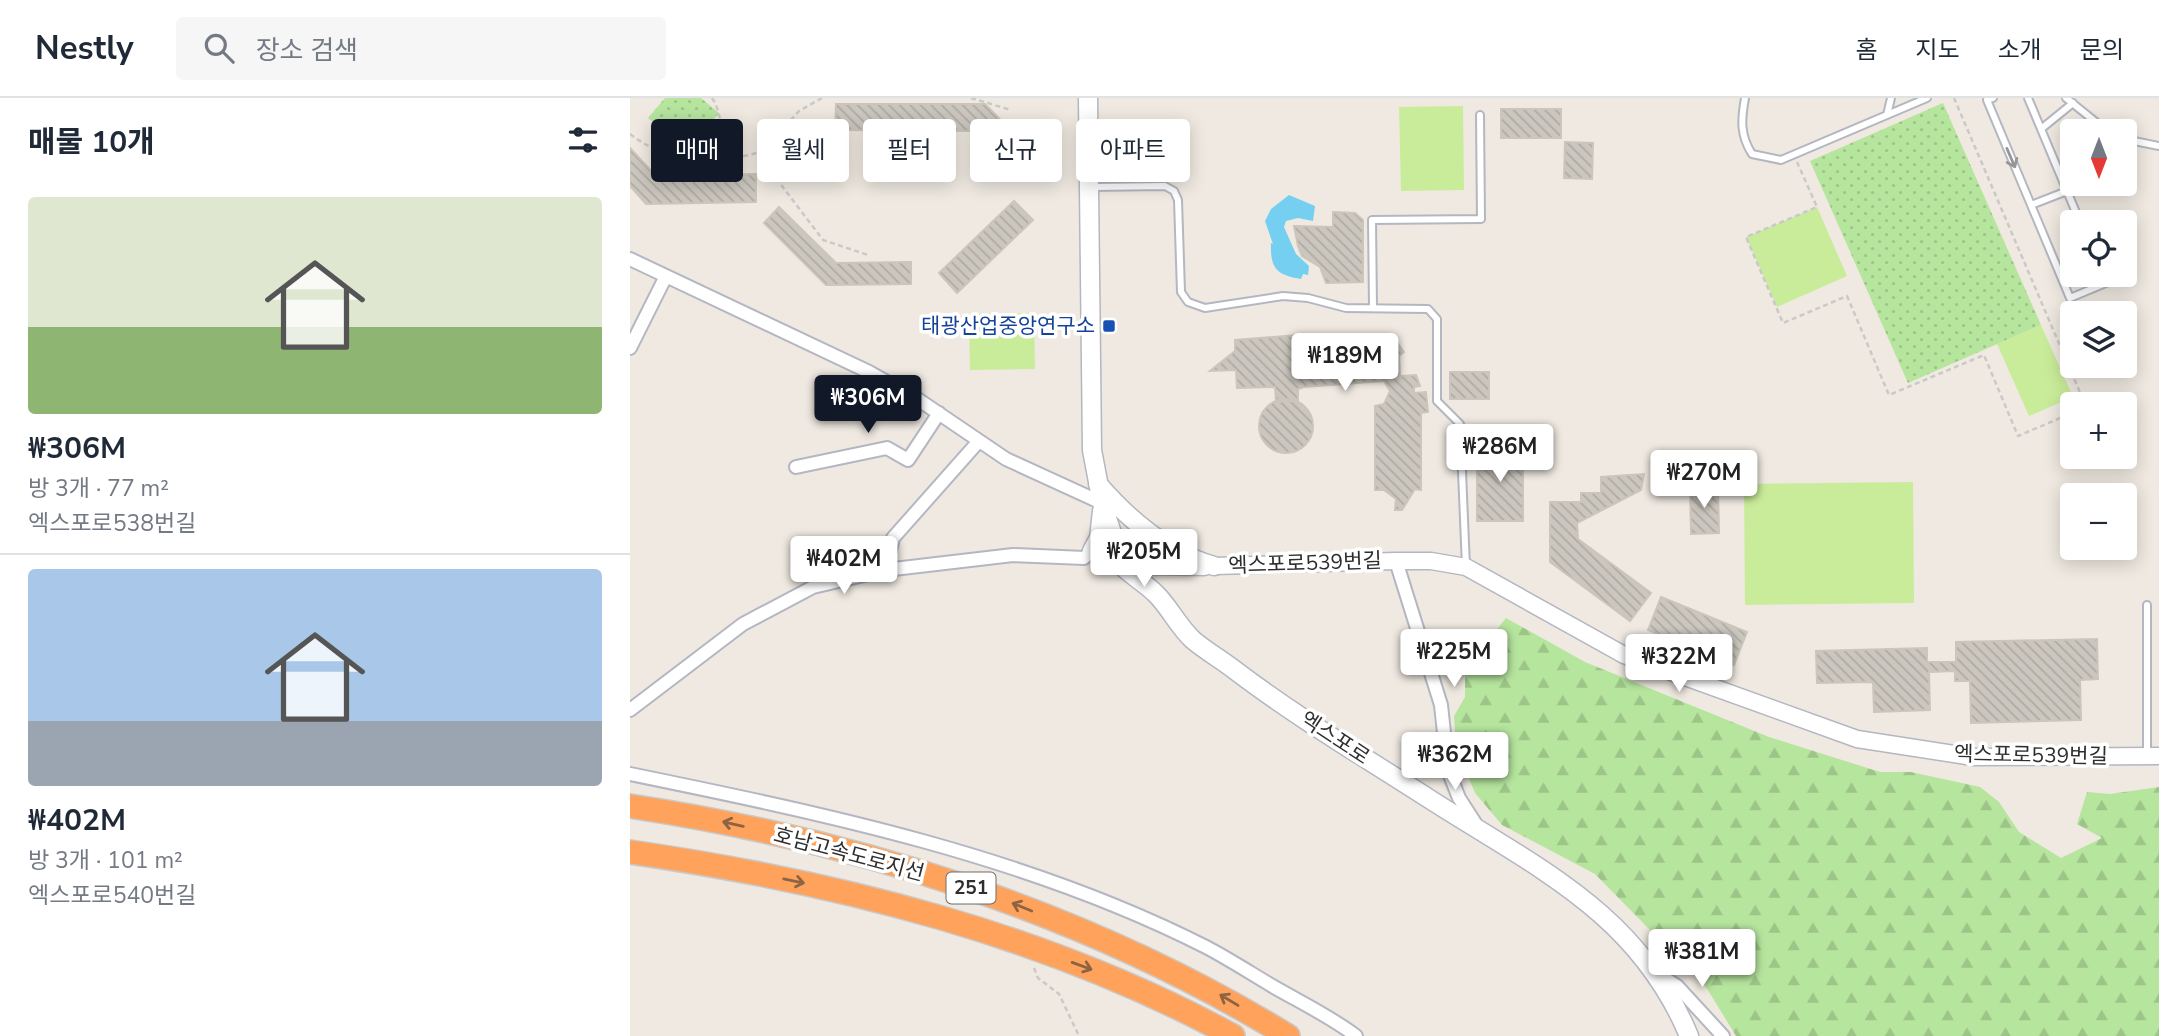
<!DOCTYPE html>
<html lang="ko">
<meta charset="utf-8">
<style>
body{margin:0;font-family:"Nunito Sans","Noto Sans KR",sans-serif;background:#f6f6f7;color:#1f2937;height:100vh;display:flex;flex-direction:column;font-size:26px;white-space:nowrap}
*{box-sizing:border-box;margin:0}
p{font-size:23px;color:#747a83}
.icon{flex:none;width:38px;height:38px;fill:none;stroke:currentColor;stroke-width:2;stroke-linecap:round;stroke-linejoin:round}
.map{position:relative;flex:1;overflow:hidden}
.sheet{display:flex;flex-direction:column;background:#fff;width:630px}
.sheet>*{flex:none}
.hud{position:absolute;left:21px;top:21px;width:665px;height:63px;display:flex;gap:14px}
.needle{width:46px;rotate:180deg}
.tools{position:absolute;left:1430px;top:21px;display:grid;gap:14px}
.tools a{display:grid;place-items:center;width:77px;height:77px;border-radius:7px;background:#fff;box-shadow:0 4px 18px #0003;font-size:35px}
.price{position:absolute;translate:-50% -60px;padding:0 16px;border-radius:7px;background:#fff;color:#222;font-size:23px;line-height:46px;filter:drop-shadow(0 2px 4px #0008)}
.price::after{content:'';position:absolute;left:50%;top:42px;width:21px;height:16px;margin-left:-10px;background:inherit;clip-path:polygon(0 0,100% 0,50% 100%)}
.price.active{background:#111827;color:#fff}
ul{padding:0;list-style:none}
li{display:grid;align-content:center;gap:14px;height:371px;padding:0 28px}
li+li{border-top:2px solid #e0e1e3}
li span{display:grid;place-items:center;height:217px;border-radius:7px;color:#555}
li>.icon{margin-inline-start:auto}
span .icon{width:126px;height:126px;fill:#fffc;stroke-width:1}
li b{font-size:30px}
h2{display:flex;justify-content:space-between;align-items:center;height:84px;padding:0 28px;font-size:30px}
.pill{padding:0 24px;border-radius:7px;background:#fff;box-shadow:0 4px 18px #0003;font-size:24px;line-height:63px}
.pill.active{background:#111827;color:#fff}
header{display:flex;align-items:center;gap:42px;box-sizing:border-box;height:98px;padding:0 35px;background:#fff;border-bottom:2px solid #e0e1e3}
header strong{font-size:33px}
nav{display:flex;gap:38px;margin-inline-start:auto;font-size:24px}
.search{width:490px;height:63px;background:#f6f6f7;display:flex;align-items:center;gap:18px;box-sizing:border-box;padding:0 24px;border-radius:7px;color:#747a83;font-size:26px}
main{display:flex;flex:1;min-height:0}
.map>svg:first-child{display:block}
.grass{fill:url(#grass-dots)}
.forest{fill:url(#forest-firs)}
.pitch{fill:#c9ec9a}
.water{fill:#75cff0}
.building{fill:url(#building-back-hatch);stroke:#cbc5ba;stroke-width:2}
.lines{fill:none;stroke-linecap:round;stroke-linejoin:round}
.service-casing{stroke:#b4b7c1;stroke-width:10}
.minor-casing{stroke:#b4b7c1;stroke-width:16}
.tertiary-casing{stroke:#b4b7c1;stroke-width:19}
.secondary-casing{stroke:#b4b7c1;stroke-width:21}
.motorway-casing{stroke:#c9c9c9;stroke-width:26}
.path{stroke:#c9c9c9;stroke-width:2.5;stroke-dasharray:5 3.5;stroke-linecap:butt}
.service{stroke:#fff;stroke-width:6}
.minor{stroke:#fff;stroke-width:12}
.tertiary{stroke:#fff;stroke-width:16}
.secondary{stroke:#fff;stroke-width:18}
.motorway{stroke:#ffa35c;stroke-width:23}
.oneway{stroke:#969696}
.oneway2{stroke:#8c6343}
.transit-dot{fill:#1a4fb4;stroke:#fff;stroke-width:2.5}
.labels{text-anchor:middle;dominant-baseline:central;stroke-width:7;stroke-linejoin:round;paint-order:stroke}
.shield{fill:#fff;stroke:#6d6d6d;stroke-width:2}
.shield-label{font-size:19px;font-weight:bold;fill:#2e2e2e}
.transit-label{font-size:21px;fill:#164399;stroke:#fff;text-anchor:end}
.street-label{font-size:21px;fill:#2e2e2e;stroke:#fff}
</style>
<header>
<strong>Nestly</strong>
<div class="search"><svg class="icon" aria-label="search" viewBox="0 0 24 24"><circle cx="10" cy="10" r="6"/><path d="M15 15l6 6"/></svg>장소 검색</div>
<nav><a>홈</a><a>지도</a><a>소개</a><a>문의</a></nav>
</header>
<main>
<section class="sheet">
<h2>매물 10개<svg class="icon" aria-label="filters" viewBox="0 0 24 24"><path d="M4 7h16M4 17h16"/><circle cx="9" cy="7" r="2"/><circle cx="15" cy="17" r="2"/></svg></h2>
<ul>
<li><span style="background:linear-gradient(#dfe7d0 60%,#8fb573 0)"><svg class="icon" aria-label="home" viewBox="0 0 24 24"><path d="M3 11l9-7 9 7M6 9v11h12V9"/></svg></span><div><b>₩306M</b><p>방 3개 · 77 m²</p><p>엑스포로538번길</p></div></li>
<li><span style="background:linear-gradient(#a9c7e8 70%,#9aa5b1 0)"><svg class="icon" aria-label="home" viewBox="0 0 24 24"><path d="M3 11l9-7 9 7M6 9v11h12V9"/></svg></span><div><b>₩402M</b><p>방 3개 · 101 m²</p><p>엑스포로540번길</p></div></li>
</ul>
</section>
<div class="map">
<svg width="1529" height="938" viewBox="0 0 1529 938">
<defs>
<pattern id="grass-dots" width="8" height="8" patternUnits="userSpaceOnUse" patternTransform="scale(1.75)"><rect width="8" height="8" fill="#b6e59e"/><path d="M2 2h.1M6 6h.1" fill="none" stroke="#9dc588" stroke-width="1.8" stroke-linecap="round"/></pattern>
<pattern id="forest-firs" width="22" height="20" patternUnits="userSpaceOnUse" patternTransform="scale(1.75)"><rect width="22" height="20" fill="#b6e59e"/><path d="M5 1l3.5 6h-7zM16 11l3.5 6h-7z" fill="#9dc588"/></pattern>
<pattern id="building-back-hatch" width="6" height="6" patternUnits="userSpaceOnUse" patternTransform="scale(1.75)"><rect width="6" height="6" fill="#cbc7bf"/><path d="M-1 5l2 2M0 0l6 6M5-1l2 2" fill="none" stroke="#afaba4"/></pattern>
</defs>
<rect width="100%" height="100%" fill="#efe9e1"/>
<!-- grass -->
<path class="grass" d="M35,0H71L89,15L58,53L18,20Z
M1313,5L1411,227L1278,285L1180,63Z"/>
<!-- forest -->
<path class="forest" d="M876,520L955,564L1139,639L1250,674H1281L1350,689L1369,704L1389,734L1431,760L1472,740L1447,726L1457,694L1480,696L1529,689V938H1106L1076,889L965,776L872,727L845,695L826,649L824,618L835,599V572Z"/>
<!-- pitch -->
<path class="pitch" d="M833,8L834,92L771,93L769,9Z
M1187,109L1217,178L1147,209L1116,139Z
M404,215L405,271L340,272L339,216Z
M1411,227L1443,299L1399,318L1367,246Z
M1283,384L1284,505L1115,507L1114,386Z"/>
<!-- water -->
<path class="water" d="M659,97L685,108L683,123L668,120L656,123L654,129L666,156L679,168L678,177L673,176L671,181C647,177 640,171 641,145L643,146L635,123L641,111Z"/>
<!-- building -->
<path class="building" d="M206,6H355L399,51L381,68L345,33L205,32Z
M871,11H931V40H871Z
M935,44L963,45L962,81L934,80Z
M0,50L26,78L126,76V104L16,106L0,88Z
M384,103L403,122L327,195L309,175Z
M149,109L206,165L281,164V186L196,187L134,125Z
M703,114L725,115L733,122V184L696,185L690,169L672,158L668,148L664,128L703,129Z
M681,236L698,244L766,243L774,254L769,258L770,278L786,277L790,288L784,289V295L796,294L798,314L791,315V392L785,391L772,412H765L766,401L754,392H745V308L754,306L760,293L754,283L674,289L668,291V303L646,304L645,289L607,290L606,272L580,273L605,253V242Z
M820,274H859V301H820Z
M629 328a27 27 0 1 1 54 0a27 27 0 1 1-54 0Z
M847,349H893V423H847Z
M1014,376L1011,392L947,425L948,441L1021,495L1000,523L920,464V404H951V395H971V379Z
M1060,388H1088L1089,435L1061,436Z
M1031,499L1117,534L1104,567L1018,532Z
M1467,541L1468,581L1450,582L1451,622L1341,625L1340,583H1325V573L1299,574L1300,612L1244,614L1243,584L1187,585L1186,553L1297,550V564H1326V544Z"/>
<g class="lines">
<!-- service casing -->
<g class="service-casing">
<path id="service" d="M1115,0C1111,22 1110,37 1122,56L1151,62L1297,0
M1363,0L1357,2L1440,200L1476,185L1473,177
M1398,0L1450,124
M1436,0L1477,33
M1257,17L1261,0
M1411,31L1443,5
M1494,41L1529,48
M461,89L535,88L544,93L548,102L551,194L558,204L575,210L653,198L678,200L716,210L798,211L807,221V303L830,326L836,469
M1401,107L1437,93
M743,209L742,122L851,121L850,17
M1517,507V656"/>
</g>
<!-- minor casing -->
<g class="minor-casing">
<path id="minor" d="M0,161L239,274L289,302L376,361L472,405
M0,250L35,180
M166,369L257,350L278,362L309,315
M766,463L811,607L818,672L829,700L847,728
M255,472L263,440L349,343
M0,612L113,526L183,489L255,472L383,457L454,460L462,453
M0,676C195,716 397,758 576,849C599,861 622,876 644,889C672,905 701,919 726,938
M1028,876L1047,888L1093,938"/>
</g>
<!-- tertiary casing -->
<g class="tertiary-casing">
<path id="tertiary" d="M584,468L766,463H801L836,469L994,557L1227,641L1343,659L1529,658"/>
</g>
<!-- secondary casing -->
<g class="secondary-casing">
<path id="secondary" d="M458,0L462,352L472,405L484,441L486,462C497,475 514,484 526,496C540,510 548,528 563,542C576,553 592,562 606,573C668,620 736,660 801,702C907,770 1008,815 1059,938
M468,386C499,422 538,455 584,468
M462,453L469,440L472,413
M520,467L574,468"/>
</g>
<!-- motorway casing -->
<g class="motorway-casing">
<path id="motorway" d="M0,708C230,743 459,816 658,938
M0,754C207,784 418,837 603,938"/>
</g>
<!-- path -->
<path class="path" d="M82,0C94,17 89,41 99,61
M192,0L169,13L133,53L143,76L193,142L238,157
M341,0L381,12
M1324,0L1455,306
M0,36C38,66 89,67 133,53
M1167,64L1187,109L1116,139L1153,225L1217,198L1259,297L1354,257L1388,338L1442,315
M404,870L408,880L429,896L449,938"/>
<!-- service -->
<use href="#service" class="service"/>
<!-- minor -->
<use href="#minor" class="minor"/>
<!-- tertiary -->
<use href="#tertiary" class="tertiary"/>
<!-- secondary -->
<use href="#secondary" class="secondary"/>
<!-- motorway -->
<use href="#motorway" class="motorway"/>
</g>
<!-- one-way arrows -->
<defs><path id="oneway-shaft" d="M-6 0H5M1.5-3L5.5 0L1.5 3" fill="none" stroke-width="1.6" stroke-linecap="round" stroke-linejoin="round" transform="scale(1.75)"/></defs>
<use class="oneway" href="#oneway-shaft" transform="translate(1381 60) rotate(67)"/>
<g class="oneway2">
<use href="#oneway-shaft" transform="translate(103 726) rotate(-167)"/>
<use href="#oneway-shaft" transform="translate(164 783) rotate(12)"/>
<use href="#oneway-shaft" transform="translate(392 809) rotate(-158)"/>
<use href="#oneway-shaft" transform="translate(452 868) rotate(20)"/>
<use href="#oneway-shaft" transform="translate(599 902) rotate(-149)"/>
</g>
<!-- markers -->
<rect class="transit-dot" x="472" y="221" width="14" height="14" rx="3.5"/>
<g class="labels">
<!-- shield labels -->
<rect class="shield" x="316.5" y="774.5" width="49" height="31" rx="5"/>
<g class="shield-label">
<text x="341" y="790">251</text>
</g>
<!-- transit labels -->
<g class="transit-label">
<text x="465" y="228">태광산업중앙연구소</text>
</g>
<!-- street labels -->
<g class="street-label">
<text transform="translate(675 465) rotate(-2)">엑스포로539번길</text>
<text transform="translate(705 640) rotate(33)">엑스포로</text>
<text transform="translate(1401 657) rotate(1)">엑스포로539번길</text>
<text transform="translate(219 756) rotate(15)">호남고속도로지선</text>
</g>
</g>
</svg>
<div class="tools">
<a><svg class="needle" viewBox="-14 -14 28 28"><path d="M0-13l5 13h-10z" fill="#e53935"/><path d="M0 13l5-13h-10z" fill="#747a83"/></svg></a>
<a><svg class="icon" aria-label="locate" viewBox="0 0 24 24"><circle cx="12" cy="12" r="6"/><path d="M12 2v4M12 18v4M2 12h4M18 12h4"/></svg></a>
<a><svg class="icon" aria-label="layers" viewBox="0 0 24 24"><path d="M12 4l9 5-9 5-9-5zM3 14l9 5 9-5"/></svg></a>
<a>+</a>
<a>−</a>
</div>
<b class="price" style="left:715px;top:295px">₩189M</b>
<b class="price active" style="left:238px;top:337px">₩306M</b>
<b class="price" style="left:870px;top:386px">₩286M</b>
<b class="price" style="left:1074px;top:412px">₩270M</b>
<b class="price" style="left:514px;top:491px">₩205M</b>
<b class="price" style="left:214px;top:498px">₩402M</b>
<b class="price" style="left:824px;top:591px">₩225M</b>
<b class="price" style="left:1049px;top:596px">₩322M</b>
<b class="price" style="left:825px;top:694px">₩362M</b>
<b class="price" style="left:1072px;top:891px">₩381M</b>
<div class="hud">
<a class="pill active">매매</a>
<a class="pill">월세</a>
<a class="pill">필터</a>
<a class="pill">신규</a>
<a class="pill">아파트</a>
</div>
</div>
</main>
